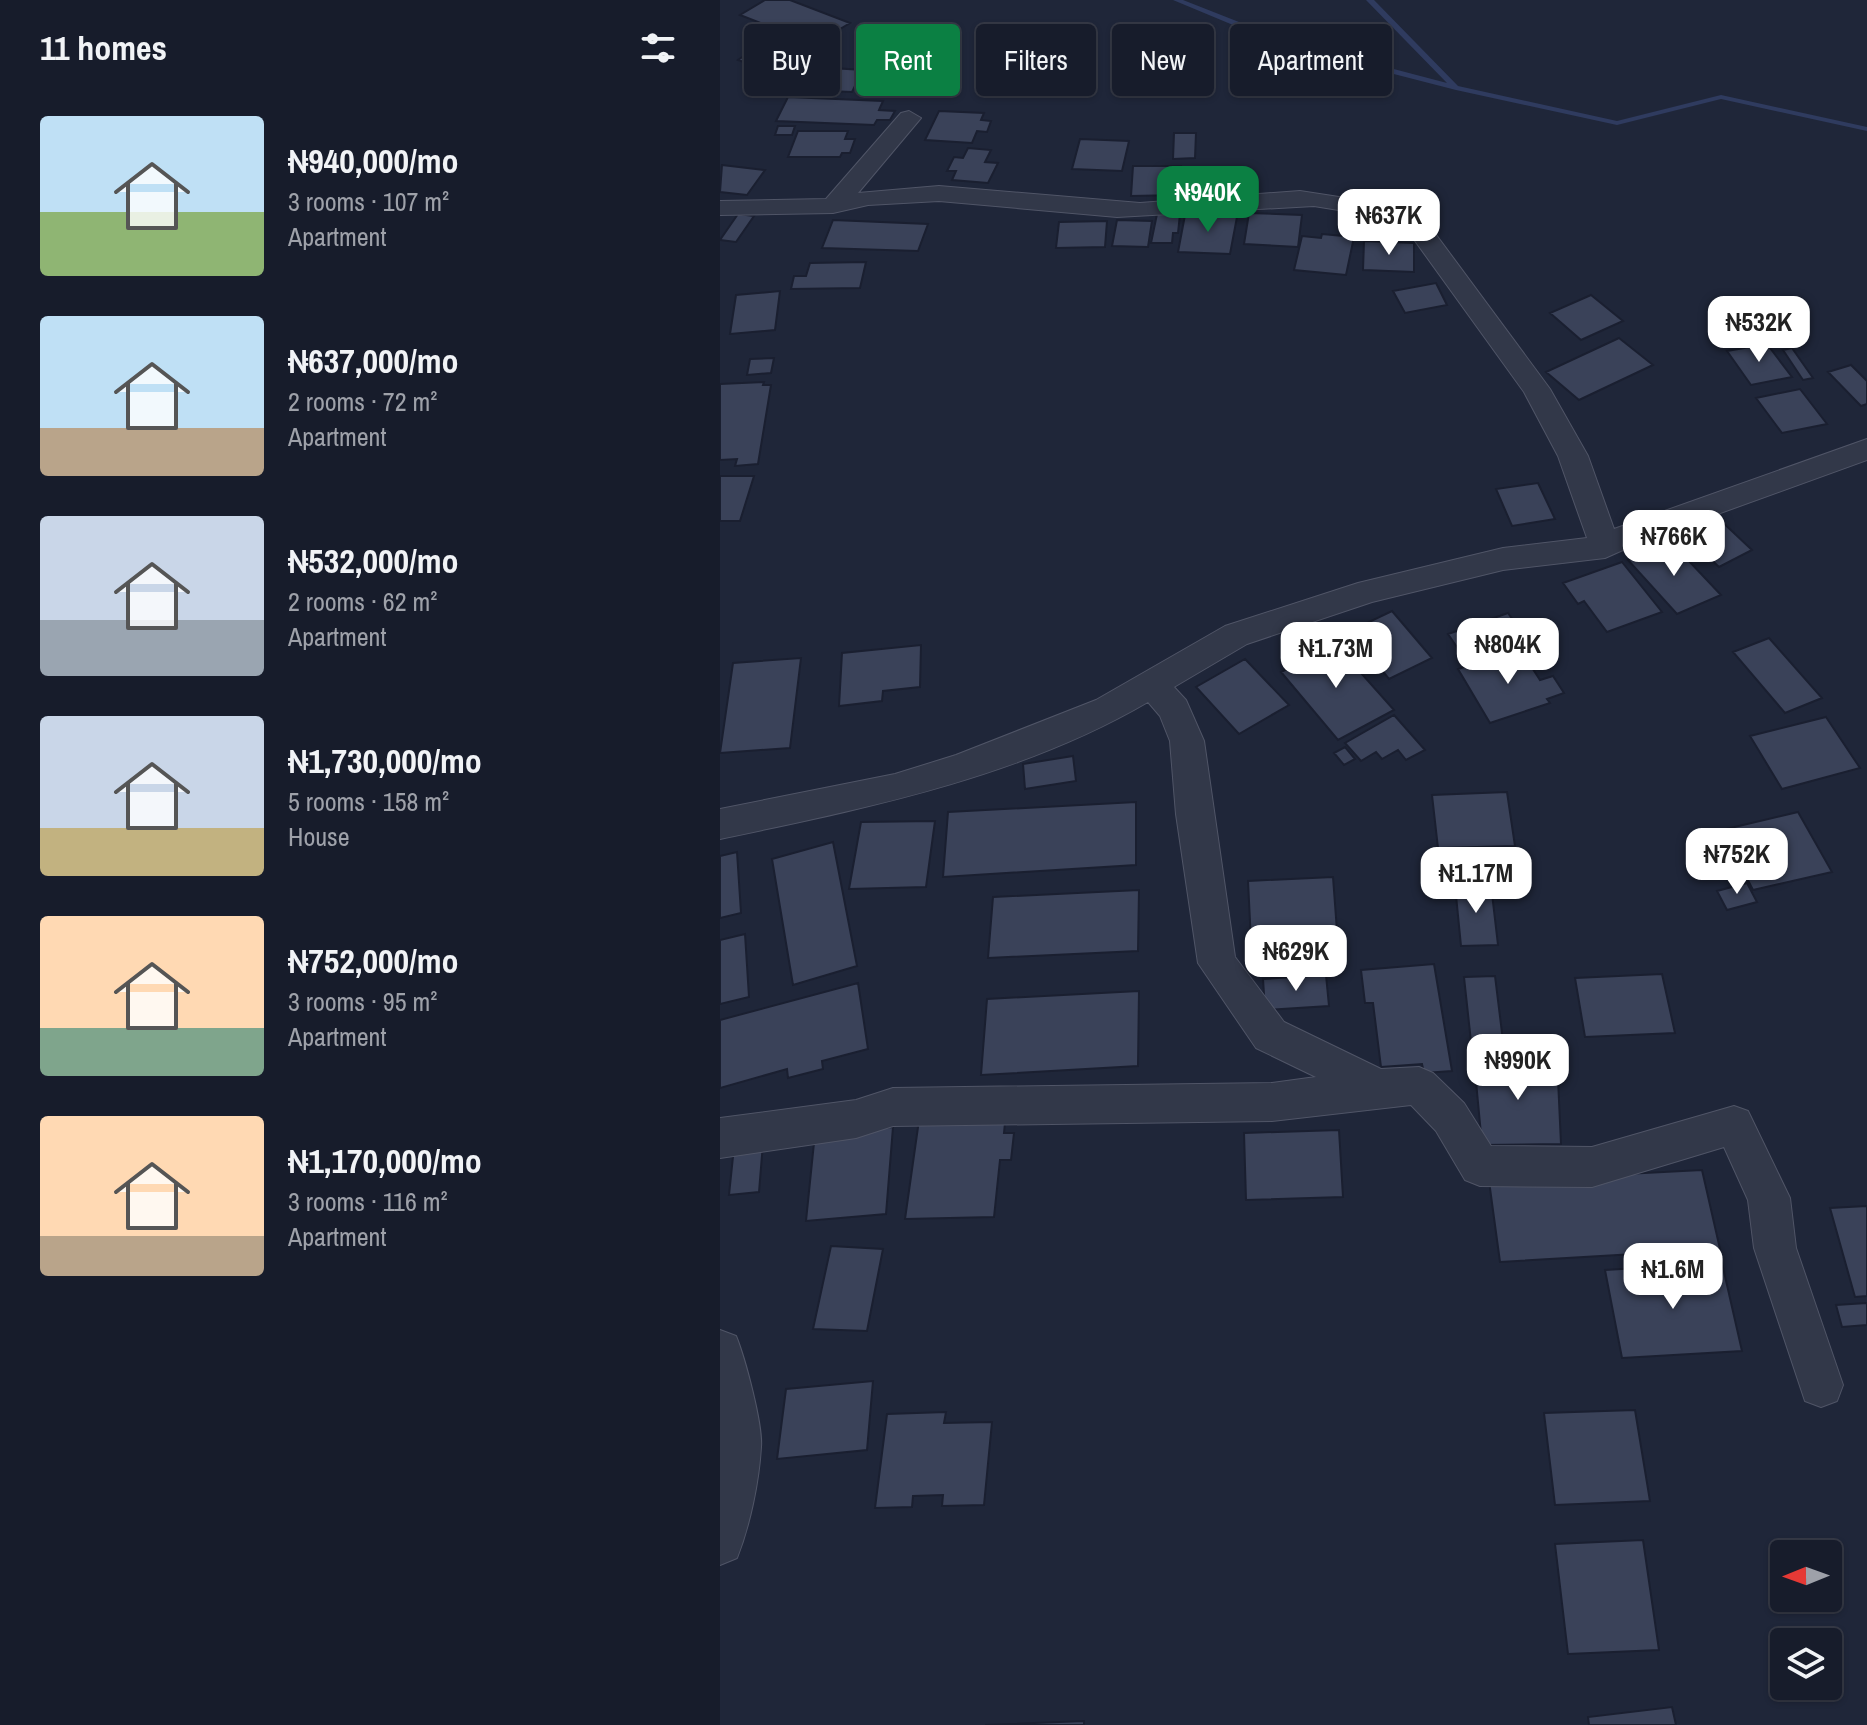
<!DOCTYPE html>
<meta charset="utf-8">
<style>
body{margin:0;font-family:"Archivo Narrow",sans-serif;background:#202533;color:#f1f3f6;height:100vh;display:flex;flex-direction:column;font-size:30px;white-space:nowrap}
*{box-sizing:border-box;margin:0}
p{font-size:26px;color:#9ea1a9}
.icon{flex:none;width:44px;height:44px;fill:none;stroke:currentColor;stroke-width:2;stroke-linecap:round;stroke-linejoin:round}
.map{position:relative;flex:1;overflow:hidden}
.drawer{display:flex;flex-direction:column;background:#171c2b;width:720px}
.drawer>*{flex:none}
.banner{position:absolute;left:24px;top:24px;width:760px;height:72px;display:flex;gap:16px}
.needle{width:52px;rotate:269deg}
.tools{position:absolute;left:1050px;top:1540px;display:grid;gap:16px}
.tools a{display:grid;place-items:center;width:72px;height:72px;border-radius:8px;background:#171c2b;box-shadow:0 2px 6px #0004,0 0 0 2px #363a47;font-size:40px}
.price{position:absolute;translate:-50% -68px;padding:0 18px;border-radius:16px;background:#fff;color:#222;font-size:26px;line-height:52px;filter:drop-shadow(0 2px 4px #0008)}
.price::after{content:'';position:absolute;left:50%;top:48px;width:24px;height:18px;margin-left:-12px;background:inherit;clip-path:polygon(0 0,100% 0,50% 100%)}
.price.active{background:#0b8043;color:#fff}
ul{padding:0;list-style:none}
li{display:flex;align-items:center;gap:24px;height:200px;padding:0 40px}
li span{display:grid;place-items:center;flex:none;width:224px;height:160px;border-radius:8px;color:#555}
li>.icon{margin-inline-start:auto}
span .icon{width:96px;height:96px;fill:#fffc;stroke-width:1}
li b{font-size:34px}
h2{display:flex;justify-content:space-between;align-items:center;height:96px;padding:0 40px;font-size:34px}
.pill{padding:0 28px;border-radius:8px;background:#171c2b;box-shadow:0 2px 6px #0004,0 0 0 2px #363a47;font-size:28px;line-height:72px}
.pill.active{background:#0b8043;color:#fff}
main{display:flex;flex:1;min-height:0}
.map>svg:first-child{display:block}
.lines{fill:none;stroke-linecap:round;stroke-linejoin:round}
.stream{fill:#2f3b5f;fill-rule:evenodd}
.building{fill:#3a4259;stroke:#1a1f30;stroke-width:2}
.minor-casing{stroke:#505567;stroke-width:2}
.minor{fill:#323849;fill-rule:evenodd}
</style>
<main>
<section class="drawer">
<h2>11 homes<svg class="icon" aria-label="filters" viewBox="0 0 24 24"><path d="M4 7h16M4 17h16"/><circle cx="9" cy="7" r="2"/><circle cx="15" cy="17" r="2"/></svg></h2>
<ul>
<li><span style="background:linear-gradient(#bfe0f5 60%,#8fb573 0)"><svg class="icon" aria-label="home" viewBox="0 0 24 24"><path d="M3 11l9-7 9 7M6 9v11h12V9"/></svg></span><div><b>₦940,000/mo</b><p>3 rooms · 107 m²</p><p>Apartment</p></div></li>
<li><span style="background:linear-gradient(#bfe0f5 70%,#b9a48a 0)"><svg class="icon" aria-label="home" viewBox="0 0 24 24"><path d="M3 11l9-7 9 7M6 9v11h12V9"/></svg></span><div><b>₦637,000/mo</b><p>2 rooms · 72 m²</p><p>Apartment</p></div></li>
<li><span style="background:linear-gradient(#c9d6e8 65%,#9aa5b1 0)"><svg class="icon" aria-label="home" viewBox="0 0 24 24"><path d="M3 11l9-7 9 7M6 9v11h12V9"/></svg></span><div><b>₦532,000/mo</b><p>2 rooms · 62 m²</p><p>Apartment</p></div></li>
<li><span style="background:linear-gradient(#c9d6e8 70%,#c2b280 0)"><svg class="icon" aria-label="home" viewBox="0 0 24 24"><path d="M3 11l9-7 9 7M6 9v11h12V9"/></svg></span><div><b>₦1,730,000/mo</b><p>5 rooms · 158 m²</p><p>House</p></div></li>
<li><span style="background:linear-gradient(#ffd9b3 70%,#7fa58c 0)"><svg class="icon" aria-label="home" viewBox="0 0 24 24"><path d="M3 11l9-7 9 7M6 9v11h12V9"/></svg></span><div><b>₦752,000/mo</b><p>3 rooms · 95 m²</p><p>Apartment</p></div></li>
<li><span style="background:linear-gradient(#ffd9b3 75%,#b9a48a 0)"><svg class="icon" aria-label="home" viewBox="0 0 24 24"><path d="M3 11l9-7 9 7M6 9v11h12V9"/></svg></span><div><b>₦1,170,000/mo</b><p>3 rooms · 116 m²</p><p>Apartment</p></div></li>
</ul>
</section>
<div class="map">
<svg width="1147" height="1725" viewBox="0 0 1147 1725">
<rect width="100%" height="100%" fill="#1f2639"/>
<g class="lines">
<!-- stream -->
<path class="stream" d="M453,0H463L567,41L727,83L646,0H654L738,86L897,121L1001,95L1147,127V131L1001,99L897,125L736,90L561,45Z"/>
</g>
<!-- building -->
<path class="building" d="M45,0H70L130,23L95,44L20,15Z
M43,43L57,47L32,65L18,60Z
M96,67L143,70L132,92L83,90Z
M68,97L163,101L159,110L175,111L170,120H157L154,125L56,121Z
M219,111L264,113L261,120L271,121L267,132L257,131L252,143L205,140Z
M58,126H75L72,135H55Z
M78,131H128L125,139H135L130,153H122L120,157H68Z
M454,133H476L475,158L453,159Z
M360,139L409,141L402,171L352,169Z
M248,148L271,150L265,162L278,163L268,183L232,180L236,171H227L234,157L243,158Z
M2,165L45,170L27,195L0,192Z
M413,166H461L460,195L411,196Z
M529,213L582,215L578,247L524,244Z
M18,214L34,216L16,242L0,240Z
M437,214H460L458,233H453L452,243H431Z
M465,215L517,217L510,254L458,252Z
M113,220L208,224L198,251L102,248Z
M397,220L432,221L428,247L392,246Z
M387,221L385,247L336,248L339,222Z
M602,234L634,237L626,275L574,270L582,236L601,238Z
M644,241L694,243V272L643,270Z
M146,262L140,288L71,289L74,276H86L90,263Z
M716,283L727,305L685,313L673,291Z
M60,291L55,330L10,334L16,295Z
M871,295L903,321L861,340L830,313Z
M1060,333L1067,342L1051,346L1044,336Z
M899,338L933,365L859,400L826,372Z
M1047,344L1072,377L1031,385L1007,351Z
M1072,348L1093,378L1083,380L1063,350Z
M54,358L51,373L27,375L30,359Z
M1131,365L1147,381V404L1141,406L1108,372Z
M44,382L43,385H51L38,464L15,466L17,459L0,460V384Z
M1080,389L1107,424L1062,433L1036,398Z
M0,476H34L20,521H0Z
M818,483L835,519L792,526L776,489Z
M997,517L1032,550L999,567L963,533Z
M951,542L1001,595L957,614L908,560Z
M902,562L942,612L887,632L864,601L858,604L843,583Z
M672,611L712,658L669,679L630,631Z
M788,613L803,634L743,656L728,634Z
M1049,638L1102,698L1065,713L1013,652Z
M600,641L608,651L617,646L674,710L618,740L561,672L586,660L579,652Z
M201,645L200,687L163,691L162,701L119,706L122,653Z
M800,649L820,680L833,676L844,693L827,699L830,703L770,723L738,669Z
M81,658L70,748L0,753L13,663Z
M525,659L569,705L519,734L476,687Z
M674,715L705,750L686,760L678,750L662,759L656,752L641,761L625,743Z
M1106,717L1140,768L1062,789L1030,736Z
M625,747L635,759L624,765L614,753Z
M353,756L356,781L305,789L303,764Z
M787,792L795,846L718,848L712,795Z
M416,802V865L223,877L228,812Z
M1078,812L1112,872L1033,890L1002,830Z
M215,821L206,887L129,889L141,822Z
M113,842L137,966L73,985L52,859Z
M17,852L21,913L0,918V856Z
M613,877L619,958L532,962L528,881Z
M1027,883L1037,902L1007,910L997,891Z
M735,885H771L778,945L741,946Z
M419,890L418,951L268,958L273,897Z
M25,934L29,997L0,1004V940Z
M714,964L732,1071L704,1073L702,1064L661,1067L653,1003H645L641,970Z
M942,974L955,1033L865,1037L855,978Z
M606,975L609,1006L545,1010L543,979Z
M775,976L784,1049L752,1051L744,977Z
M138,983L148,1049L102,1061L103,1069L68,1078L67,1069L0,1088V1020Z
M419,991L418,1066L261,1075L267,999Z
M826,1058L829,1079H838L841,1144L762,1145L754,1060Z
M200,1113H286L284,1133H294L291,1160H280L274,1217L185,1219Z
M173,1127L166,1214L86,1221L95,1133Z
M619,1130L623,1197L526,1200L524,1133Z
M43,1143L39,1192L9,1195L14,1147Z
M982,1170L1000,1249L780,1262L769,1181Z
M1147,1206V1296L1135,1297L1110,1208Z
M111,1246L163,1249L147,1331L93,1329Z
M1002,1263L1022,1351L902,1358L885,1270Z
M1147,1303V1325L1122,1327L1116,1305Z
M153,1381L147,1450L57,1459L66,1389Z
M915,1410L930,1501L835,1505L824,1413Z
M226,1412L224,1423L272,1422L264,1505L222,1506L223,1495L193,1496L192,1507L155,1508L167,1414Z
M923,1540L939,1650L848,1654L835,1544Z
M952,1707L956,1725H869L868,1717Z
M364,1721V1725H265Z"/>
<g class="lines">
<!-- minor casing -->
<g class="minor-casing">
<path id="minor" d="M189,111L201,118L138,193L219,186L420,203L580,191L697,209L830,389L868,456L894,529L1147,439V460L923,541L885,558L783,570L652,602L527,644L454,687L466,700L484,741L515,957L564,1022L661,1069L699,1067L713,1073L744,1103L771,1146L872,1147L1014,1106L1028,1111L1070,1198L1076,1248L1123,1385L1117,1401L1101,1407L1085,1401L1034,1248L1028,1200L1004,1147L872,1187L760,1186L745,1180L716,1131L691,1105L552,1121L173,1126L136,1138L0,1158V1118L136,1100L173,1088L552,1083L596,1077L536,1048L478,963L456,814L450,741L440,716L428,702C298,778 146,808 0,839V809L175,774L236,755L376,700L505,626L638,583L783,548L867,538L838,456L804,392L680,220L594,206L397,217L219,201L148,205L113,213L0,215V201L106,199L181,113Z
M0,1330L16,1336C25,1358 43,1425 41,1447C39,1482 30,1525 17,1558L0,1565Z"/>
</g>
<!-- minor -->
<use href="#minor" class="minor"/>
</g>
</svg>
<div class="tools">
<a><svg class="needle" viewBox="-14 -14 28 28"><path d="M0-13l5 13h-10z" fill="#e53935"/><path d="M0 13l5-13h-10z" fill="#9ea1a9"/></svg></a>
<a><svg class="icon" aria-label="layers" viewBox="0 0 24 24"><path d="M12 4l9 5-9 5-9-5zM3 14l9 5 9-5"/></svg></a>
</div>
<b class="price active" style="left:488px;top:234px">₦940K</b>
<b class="price" style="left:669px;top:257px">₦637K</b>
<b class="price" style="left:1039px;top:364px">₦532K</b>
<b class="price" style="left:954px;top:578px">₦766K</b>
<b class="price" style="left:788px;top:686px">₦804K</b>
<b class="price" style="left:616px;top:690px">₦1.73M</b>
<b class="price" style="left:1017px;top:896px">₦752K</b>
<b class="price" style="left:756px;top:915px">₦1.17M</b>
<b class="price" style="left:576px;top:993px">₦629K</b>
<b class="price" style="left:798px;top:1102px">₦990K</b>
<b class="price" style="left:953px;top:1311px">₦1.6M</b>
<div class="banner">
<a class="pill">Buy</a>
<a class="pill active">Rent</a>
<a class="pill">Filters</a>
<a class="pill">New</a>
<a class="pill">Apartment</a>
</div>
</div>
</main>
